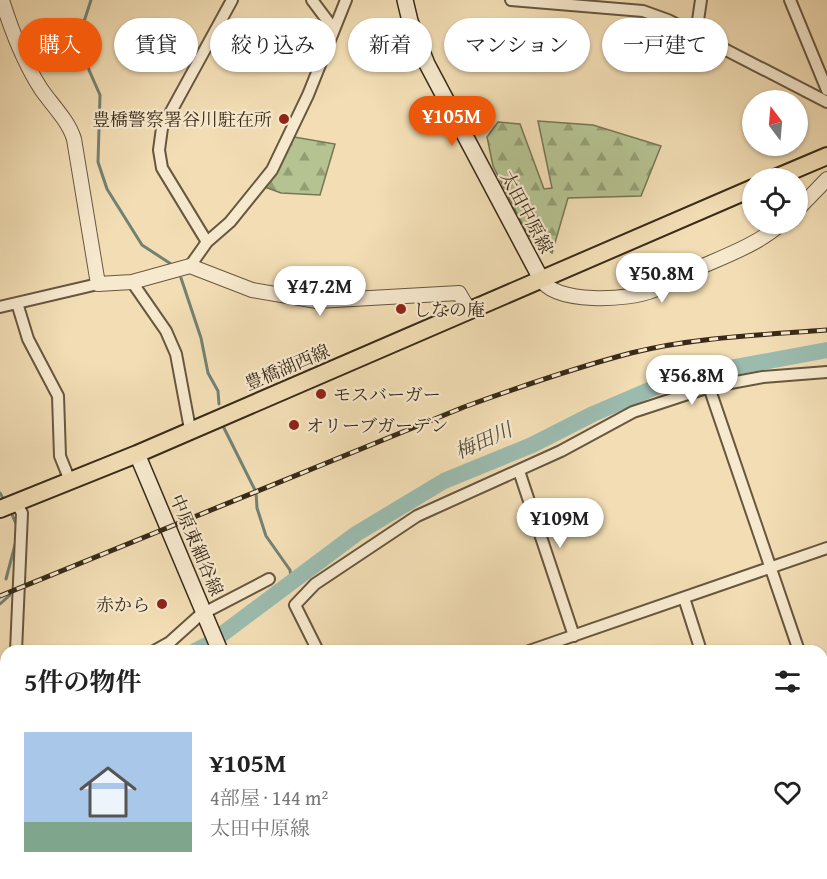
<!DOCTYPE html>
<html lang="ja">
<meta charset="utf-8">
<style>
body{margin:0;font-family:"Gentium Book Plus","Noto Serif JP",serif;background:#f6f6f6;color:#222;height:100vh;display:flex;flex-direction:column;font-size:22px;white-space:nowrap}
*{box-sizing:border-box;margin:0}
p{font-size:20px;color:#767676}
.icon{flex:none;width:33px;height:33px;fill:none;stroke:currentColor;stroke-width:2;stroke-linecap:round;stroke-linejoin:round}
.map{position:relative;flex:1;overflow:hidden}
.details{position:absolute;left:0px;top:645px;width:828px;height:234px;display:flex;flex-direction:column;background:#fff;border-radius:18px 18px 0 0;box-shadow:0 2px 4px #0004}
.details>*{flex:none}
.hud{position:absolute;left:18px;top:18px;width:792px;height:54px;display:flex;gap:12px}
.needle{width:39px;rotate:344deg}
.tools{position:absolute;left:742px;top:90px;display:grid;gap:12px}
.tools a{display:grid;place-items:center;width:66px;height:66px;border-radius:50%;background:#fff;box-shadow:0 2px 4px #0004;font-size:30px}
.price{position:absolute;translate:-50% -51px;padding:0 14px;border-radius:21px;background:#fff;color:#222;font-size:20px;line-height:39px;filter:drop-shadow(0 2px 3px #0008)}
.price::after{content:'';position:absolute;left:50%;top:36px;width:18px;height:14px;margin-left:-9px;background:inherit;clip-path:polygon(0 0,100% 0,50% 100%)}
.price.active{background:#ea580c;color:#fff}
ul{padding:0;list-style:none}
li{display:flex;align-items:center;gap:18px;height:150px;padding:0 24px}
li span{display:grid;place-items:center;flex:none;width:168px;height:120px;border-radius:0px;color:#555}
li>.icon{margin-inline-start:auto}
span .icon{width:72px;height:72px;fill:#fffc;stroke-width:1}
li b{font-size:26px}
h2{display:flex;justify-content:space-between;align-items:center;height:72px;padding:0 24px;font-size:26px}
.pill{padding:0 21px;border-radius:27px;background:#fff;box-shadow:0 2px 4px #0004;font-size:21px;line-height:54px}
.pill.active{background:#ea580c;color:#fff}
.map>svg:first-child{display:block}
.forest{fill:url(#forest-firs);stroke:#767654;stroke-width:1.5}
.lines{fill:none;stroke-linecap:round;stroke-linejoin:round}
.stream{stroke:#738173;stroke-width:3}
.river{stroke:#9bbbaf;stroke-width:16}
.minor-casing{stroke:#66573f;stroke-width:14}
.tertiary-casing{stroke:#66573f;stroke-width:16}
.secondary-casing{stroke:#382a18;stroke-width:18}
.primary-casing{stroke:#382a18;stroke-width:20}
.minor{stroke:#f7e9ce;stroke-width:10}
.tertiary{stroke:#f7e9ce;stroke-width:14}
.secondary{stroke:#f7e9ce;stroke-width:15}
.primary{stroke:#f2ddb4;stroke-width:16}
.rail-casing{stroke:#382a18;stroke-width:5}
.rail{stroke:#f7e9ce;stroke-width:3;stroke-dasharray:9;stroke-linecap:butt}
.poi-dot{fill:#8f2418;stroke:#f7e9ce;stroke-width:2}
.labels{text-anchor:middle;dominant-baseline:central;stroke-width:4.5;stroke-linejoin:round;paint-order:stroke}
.poi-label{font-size:18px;fill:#382a18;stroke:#f7e9ce;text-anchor:start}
.street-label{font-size:18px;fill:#382a18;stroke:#f7e9ce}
.water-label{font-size:20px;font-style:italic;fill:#514e3e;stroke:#f7e9ce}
</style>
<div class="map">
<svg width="827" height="879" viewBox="0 0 827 879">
<defs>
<pattern id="forest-firs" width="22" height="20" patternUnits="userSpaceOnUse" patternTransform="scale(1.5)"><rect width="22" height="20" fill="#b5c291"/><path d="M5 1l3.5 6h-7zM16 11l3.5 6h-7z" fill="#949e75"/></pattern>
</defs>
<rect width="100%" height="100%" fill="#f2ddb4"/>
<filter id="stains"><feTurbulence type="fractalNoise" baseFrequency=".00333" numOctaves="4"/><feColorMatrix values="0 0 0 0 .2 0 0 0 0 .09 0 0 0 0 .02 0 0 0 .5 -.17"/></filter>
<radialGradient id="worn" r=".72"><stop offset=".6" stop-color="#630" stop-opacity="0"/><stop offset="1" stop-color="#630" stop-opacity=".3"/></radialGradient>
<!-- forest -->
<path class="forest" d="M538,121L593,125L661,146L641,196L568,198L552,253L528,235L493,166L487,137L498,122L520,124L544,189L552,188Z
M294,137L335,144L320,195L281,193L265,187Z"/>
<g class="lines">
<!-- stream -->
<path class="stream" d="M91,0L80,34L89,70L100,95L98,162L107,189L142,245L171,264
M181,278L201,338L208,373L218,391L219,404
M223,426L256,492L257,508L266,536L290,570L292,584
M0,493L5,502
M10,510L17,526
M6,579L16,541
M0,604L10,595"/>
<!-- river -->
<path class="river" d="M195,651L209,644L356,534L444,481L532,445L593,414L656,387L735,367L827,350
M0,707H6"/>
<!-- minor casing -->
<g class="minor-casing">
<path id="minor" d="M312,0L333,28
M511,0L643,11L668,20L827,102
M790,0L827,90
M696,34L701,0
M207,242L162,168L159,150L162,128L232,0
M190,266L207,242L230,222L272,170L308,95L346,0
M132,282L166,331L176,354L190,429
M17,303L28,339L58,396L60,456L70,481
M0,307L98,284
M709,387L763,377L827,372
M519,471L574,636
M16,503L22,513L16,651
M684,598L701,651
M154,651L170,642L200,615L269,579
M318,651L295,605L315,584L417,516L561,451L633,412L709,387L799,651
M529,651L827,548
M822,714L827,729
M0,828L6,826
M106,873L112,879
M777,873L779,879
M330,879L348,873"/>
</g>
<!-- tertiary casing -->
<g class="tertiary-casing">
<path id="tertiary" d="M2,0C12,32 23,61 41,89C52,105 68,120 74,139L98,284L132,282L190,266L252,290L317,301L459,293L469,310
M798,209L827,179
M541,279C554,304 629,301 654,290C664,286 673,280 683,275C716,259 753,248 781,224
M806,879L827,871"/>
</g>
<!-- secondary casing -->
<g class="secondary-casing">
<path id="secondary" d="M405,0L410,21L427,64L541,279
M137,454L220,651
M552,873L563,879"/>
</g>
<!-- primary casing -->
<g class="primary-casing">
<path id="primary" d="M775,178L827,156
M0,509L137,454L753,188"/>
</g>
<!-- minor -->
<use href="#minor" class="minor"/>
<!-- tertiary -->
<use href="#tertiary" class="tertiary"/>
<!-- secondary -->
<use href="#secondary" class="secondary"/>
<!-- primary -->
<use href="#primary" class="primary"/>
<!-- rail casing -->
<g class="rail-casing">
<path id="rail" d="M0,596L464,407C519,387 574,368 631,353C695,337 762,335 827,330"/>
</g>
<!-- rail -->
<use href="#rail" class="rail"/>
</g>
<!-- markers -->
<g class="poi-dot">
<circle cx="284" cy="119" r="6"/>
<circle cx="401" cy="309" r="6"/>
<circle cx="321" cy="394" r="6"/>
<circle cx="294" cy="425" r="6"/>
<circle cx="162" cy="604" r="6"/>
</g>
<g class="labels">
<!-- poi labels -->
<g class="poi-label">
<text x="272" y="119" text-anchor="end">豊橋警察署谷川駐在所</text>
<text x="413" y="309">しなの庵</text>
<text x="333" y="394">モスバーガー</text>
<text x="306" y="425">オリーブガーデン</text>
<text x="150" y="604" text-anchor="end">赤から</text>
</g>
<!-- street labels -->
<g class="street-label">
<text transform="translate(527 212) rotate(62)">太田中原線</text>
<text transform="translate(287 367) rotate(-23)">豊橋湖西線</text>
<text transform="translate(197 545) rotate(67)">中原東細谷線</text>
</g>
<!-- water labels -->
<g class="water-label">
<text transform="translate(483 440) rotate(-24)">梅田川</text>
</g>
</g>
<rect width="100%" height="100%" filter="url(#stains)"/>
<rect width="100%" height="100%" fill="url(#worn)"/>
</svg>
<div class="tools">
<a><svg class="needle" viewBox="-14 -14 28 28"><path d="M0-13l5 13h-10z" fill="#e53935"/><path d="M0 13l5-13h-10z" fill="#767676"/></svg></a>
<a><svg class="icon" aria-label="locate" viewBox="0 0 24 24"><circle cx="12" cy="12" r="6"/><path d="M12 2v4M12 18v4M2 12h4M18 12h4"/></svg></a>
</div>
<b class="price active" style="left:452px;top:147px">¥105M</b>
<b class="price" style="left:662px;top:304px">¥50.8M</b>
<b class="price" style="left:320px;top:317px">¥47.2M</b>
<b class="price" style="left:692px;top:406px">¥56.8M</b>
<b class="price" style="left:560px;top:549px">¥109M</b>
<div class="hud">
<a class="pill active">購入</a>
<a class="pill">賃貸</a>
<a class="pill">絞り込み</a>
<a class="pill">新着</a>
<a class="pill">マンション</a>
<a class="pill">一戸建て</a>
</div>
<section class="details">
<h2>5件の物件<svg class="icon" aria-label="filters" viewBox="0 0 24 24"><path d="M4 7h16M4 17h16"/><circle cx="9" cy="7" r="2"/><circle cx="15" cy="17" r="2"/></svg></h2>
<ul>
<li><span style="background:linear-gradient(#a9c7e8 75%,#7fa58c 0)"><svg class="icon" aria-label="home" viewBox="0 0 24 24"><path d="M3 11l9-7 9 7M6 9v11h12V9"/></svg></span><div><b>¥105M</b><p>4部屋 · 144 m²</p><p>太田中原線</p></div><svg class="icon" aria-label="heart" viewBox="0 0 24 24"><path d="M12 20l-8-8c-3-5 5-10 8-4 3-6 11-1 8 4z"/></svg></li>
</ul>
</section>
</div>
